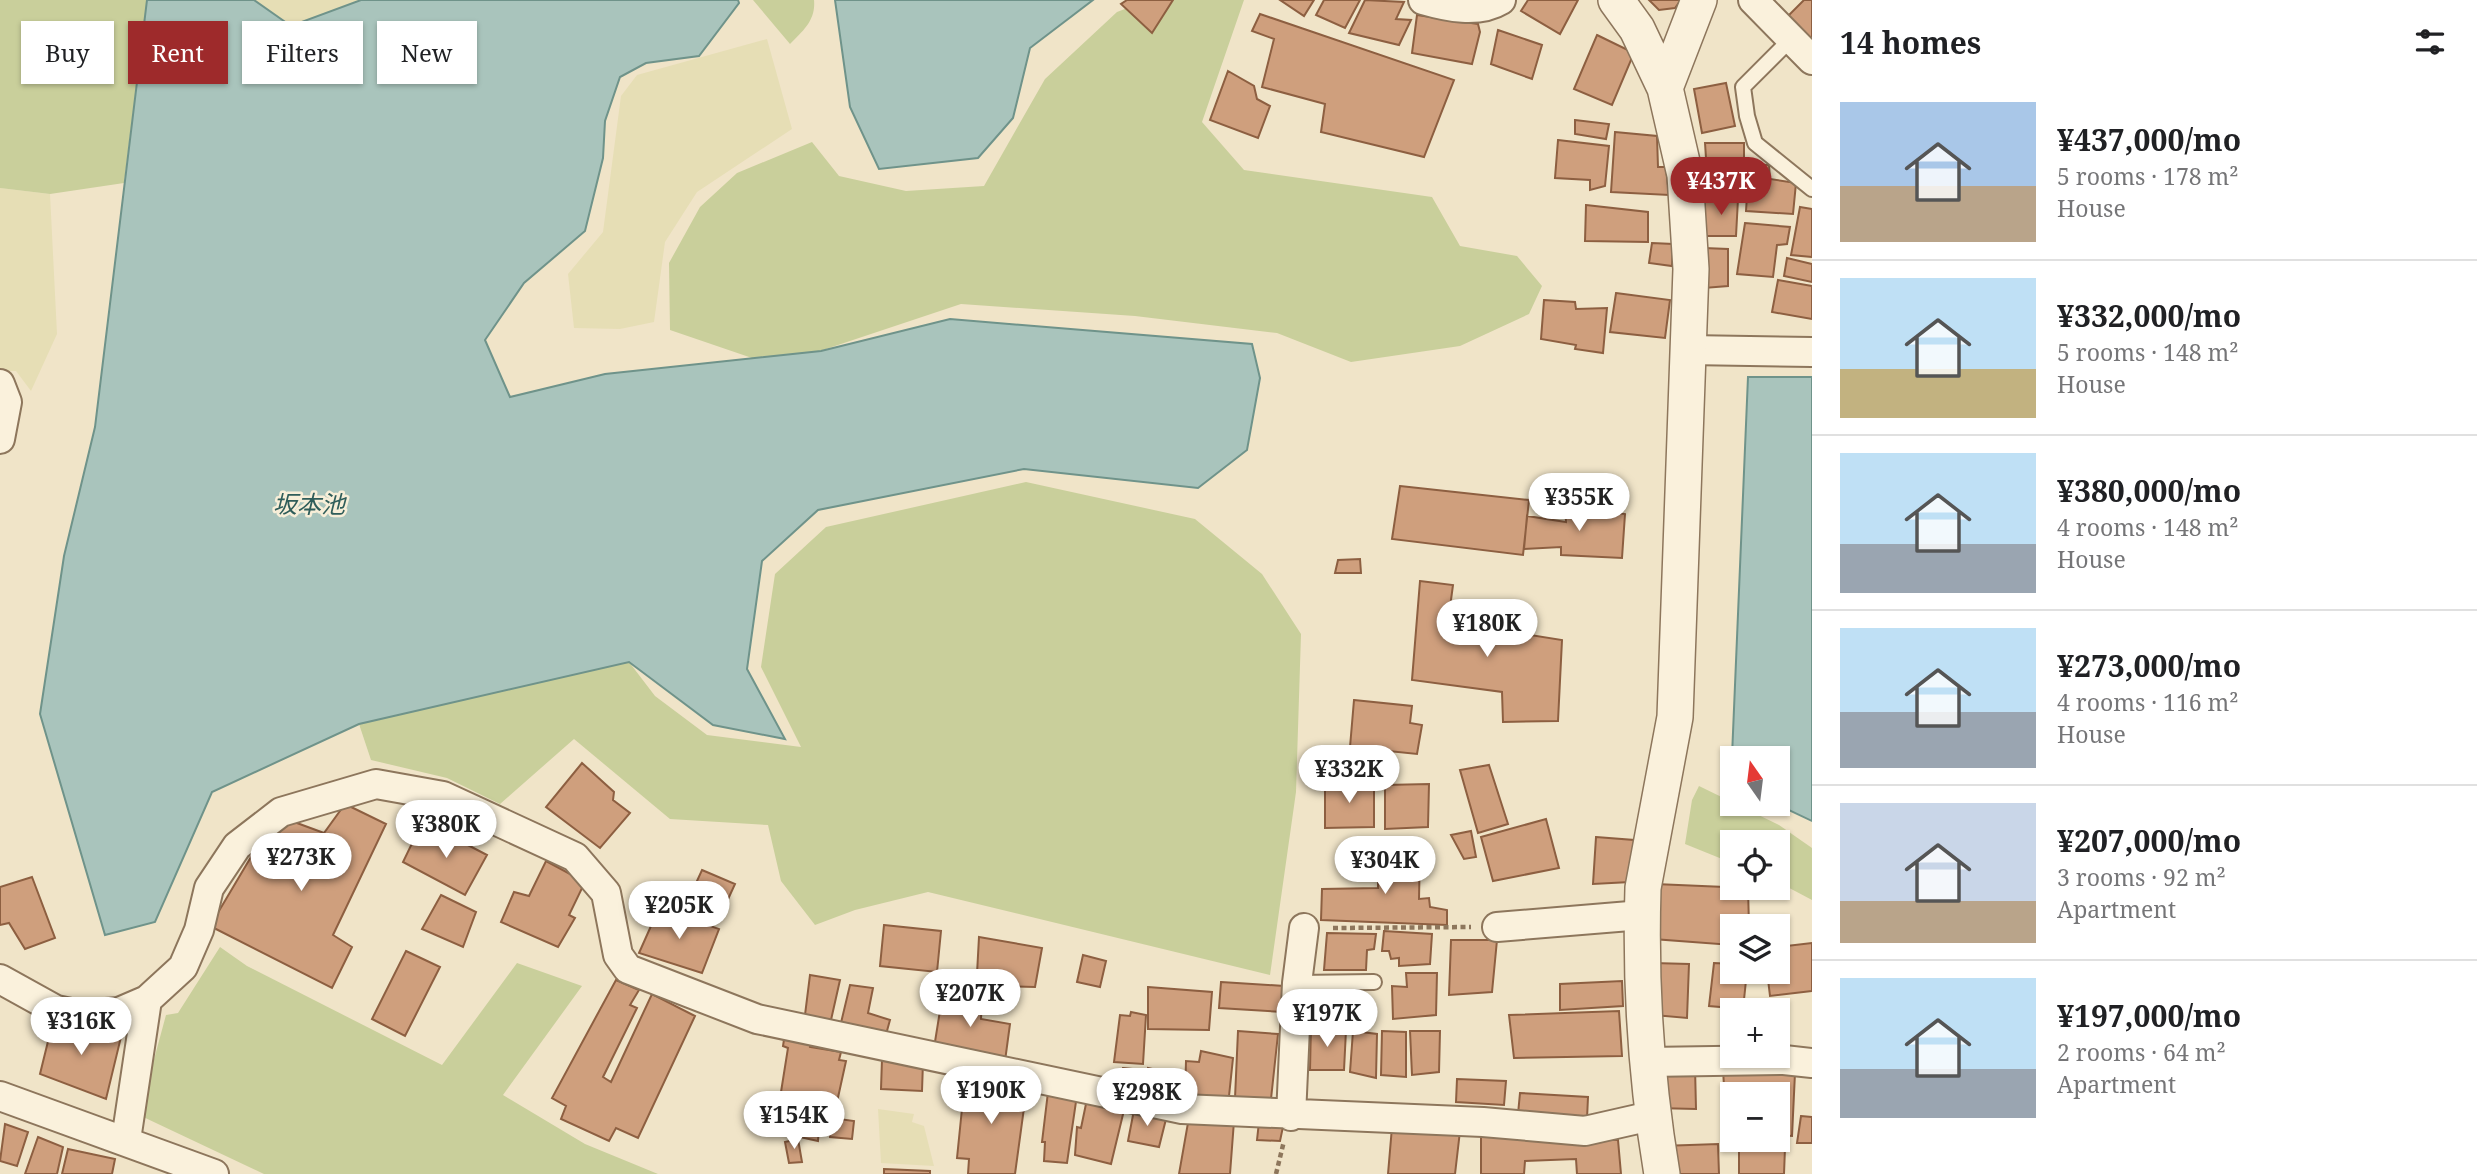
<!DOCTYPE html>
<meta charset="utf-8">
<style>
body{margin:0;font-family:"Noto Serif","Noto Sans JP",serif;background:#f6f6f6;color:#202124;height:100vh;display:flex;flex-direction:column;font-size:26px;white-space:nowrap}
*{box-sizing:border-box;margin:0}
p{font-size:23px;color:#757577}
.icon{flex:none;width:38px;height:38px;fill:none;stroke:currentColor;stroke-width:2;stroke-linecap:round;stroke-linejoin:round}
.map{position:relative;flex:1;overflow:hidden}
.details{display:flex;flex-direction:column;background:#fff;width:665px}
.details>*{flex:none}
.banner{position:absolute;left:21px;top:21px;width:665px;height:63px;display:flex;gap:14px}
.needle{width:46px;rotate:346deg}
.buttons{position:absolute;left:1720px;top:746px;display:grid;gap:14px}
.buttons a{display:grid;place-items:center;width:70px;height:70px;border-radius:0px;background:#fff;box-shadow:0 2px 5px #0004;font-size:35px}
.price{position:absolute;translate:-50% -60px;padding:0 16px;border-radius:24px;background:#fff;color:#222;font-size:23px;line-height:46px;filter:drop-shadow(0 2px 4px #0008)}
.price::after{content:'';position:absolute;left:50%;top:42px;width:21px;height:16px;margin-left:-10px;background:inherit;clip-path:polygon(0 0,100% 0,50% 100%)}
.price.selected{background:#9e2a2b;color:#fff}
ul{padding:0;list-style:none}
li{display:flex;align-items:center;gap:21px;height:175px;padding:0 28px}
li+li{border-top:2px solid #e0e0e0}
li span{display:grid;place-items:center;flex:none;width:196px;height:140px;border-radius:0px;color:#555}
li>.icon{margin-inline-start:auto}
span .icon{width:84px;height:84px;fill:#fffc;stroke-width:1}
li b{font-size:30px}
h2{display:flex;justify-content:space-between;align-items:center;height:84px;padding:0 28px;font-size:30px}
.tag{padding:0 24px;border-radius:0px;background:#fff;box-shadow:0 2px 5px #0004;font-size:24px;line-height:63px}
.tag.selected{background:#9e2a2b;color:#fff}
main{display:flex;flex:1;min-height:0}
.map>svg:first-child{display:block}
.farmland{fill:#e6deb5}
.green{fill:#c9cf9b}
.water{fill:#a9c4bc;stroke:#6f938a;stroke-width:2}
.building{fill:#cf9f7d;stroke:#8d5f41;stroke-width:2}
.lines{fill:none;stroke-linecap:round;stroke-linejoin:round}
.service-casing{stroke:#8d765c;stroke-width:18}
.minor-casing{stroke:#8d765c;stroke-width:32}
.tertiary-casing{stroke:#8d765c;stroke-width:38}
.path{stroke:#8d765c;stroke-width:4.5;stroke-dasharray:5 3.5;stroke-linecap:butt}
.service{stroke:#faf1dc;stroke-width:14}
.minor{stroke:#faf1dc;stroke-width:28}
.tertiary{stroke:#faf1dc;stroke-width:35}
.labels{text-anchor:middle;dominant-baseline:central;stroke-width:5;stroke-linejoin:round;paint-order:stroke}
.water-label{font-size:24px;font-style:italic;fill:#2f5d5a;stroke:#f7eed8}
</style>
<main>
<div class="map">
<svg width="1812" height="1174" viewBox="0 0 1812 1174">
<rect width="100%" height="100%" fill="#f0e4c8"/>
<!-- farmland -->
<path class="farmland" d="M254,0H361L291,26Z
M767,39L792,129L697,192L665,242L654,322L620,329L574,328L568,274L603,232L621,96L637,75Z
M0,188L50,194L57,334L31,391L16,371H0Z
M878,1109L914,1114L912,1122L924,1126L934,1166L881,1163Z"/>
<!-- green -->
<path class="green" d="M0,0H147L124,183L50,194L0,188Z
M753,0H814C816,20 803,31 790,44Z
M1148,0H1244L1202,122L1244,170L1432,197L1460,246L1517,256L1542,286L1529,314L1460,346L1351,362L1277,333L1135,316L961,304L820,351L752,358L670,330L669,263L700,207L737,173L812,142L839,176L906,191L984,186L1045,79L1117,12Z
M1026,482L1195,519L1262,574L1301,634L1296,792L1270,975L928,892L855,910L815,925L781,881L768,825L670,819L574,739L500,804L447,778L371,760L359,724L629,662L655,696L707,735L801,747L761,667L775,574L826,527Z
M1699,786L1779,825L1812,848V900L1778,882V842H1732V863L1685,844L1692,800Z
M220,947L247,966L442,1065L517,963L582,986L503,1095L585,1144L658,1174H264L139,1115L166,1015L178,1013Z"/>
<!-- water -->
<path class="water" d="M147,0H254L291,26L361,0H738L739,3L699,56L646,63L620,77L605,121L603,158L585,231L524,283L485,340L510,397L605,374L821,351L950,319L1252,344L1260,378L1247,450L1198,488L1024,469L818,510L762,561L747,669L785,739L713,725L629,662L359,724L212,792L155,922L105,935L40,714L64,556L95,427Z
M835,0H1093L1030,48L1013,118L978,158L879,169L850,107Z
M1748,377H1812V821L1774,803H1778V758H1732L1731,780Z"/>
<!-- building -->
<path class="building" d="M1127,0H1173L1152,33L1121,4Z
M1280,0H1314L1304,16Z
M1324,0H1360L1345,28L1316,15Z
M1365,0L1404,2L1396,19L1411,20L1399,45L1349,33Z
M1528,0H1578L1560,34L1521,11Z
M1649,0H1681L1675,8L1659,10Z
M1804,0H1812V42L1788,16Z
M1260,14L1454,80L1424,157L1321,132L1325,104L1262,87L1274,39L1252,31Z
M1417,15L1478,24L1480,32L1472,64L1412,53Z
M1498,30L1542,45L1532,79L1491,64Z
M1597,35L1634,53L1612,105L1574,89Z
M1228,71L1254,86L1257,99L1270,106L1258,138L1210,120Z
M1726,83L1735,126L1702,133L1694,89Z
M1575,120L1609,124L1606,139L1575,134Z
M1615,132L1657,136L1658,167H1666L1669,195L1611,192Z
M1558,140L1609,146L1605,186L1590,190V180L1555,178Z
M1705,143H1744V191H1718L1720,173H1707Z
M1749,164L1769,165L1770,179L1796,183L1793,214L1746,211Z
M1704,198L1738,199L1736,236H1705Z
M1586,205L1648,212V242L1585,241Z
M1800,207L1812,209V257L1791,255Z
M1745,223L1790,227L1787,244L1777,245L1773,277L1737,274Z
M1652,243L1673,244L1672,266L1649,263Z
M1704,248L1728,249V286L1704,288Z
M1787,258L1812,264V282L1784,276Z
M1778,280L1812,286V319L1772,312Z
M1616,293L1670,300L1665,338L1610,332Z
M1544,300L1575,302L1576,309L1607,308L1603,353L1575,349L1576,345L1541,339Z
M1400,486L1529,500L1523,555L1392,539Z
M1565,506L1625,514L1622,558L1561,555V547L1524,549L1527,516L1566,522Z
M1360,559L1361,573H1335L1338,560Z
M1420,581L1453,585L1448,622L1562,640L1558,721L1503,722L1502,692L1412,680Z
M1354,700L1412,706L1410,723L1422,725L1417,754L1350,747Z
M582,763L614,792L613,800L630,813L600,848L546,807Z
M1489,765L1508,824L1478,833L1460,770Z
M1325,783H1374V827L1325,828Z
M1429,784L1428,827L1385,829V785Z
M345,804L386,824L333,935L352,947L332,988L210,926L261,840L286,819L324,833Z
M1546,819L1559,868L1493,881L1481,837Z
M439,830L487,855L465,895L403,862L417,833L432,840Z
M1471,831L1476,857L1464,859L1451,835Z
M1596,837L1634,840L1630,882L1593,884Z
M1420,850L1419,899L1429,898L1430,907L1447,910V925L1321,920L1322,889L1378,888V853Z
M546,861L585,882L569,915L575,918L558,947L501,922L514,892L529,896Z
M702,870L735,884L719,919L686,905Z
M32,877L55,938L25,949L9,923L0,925V887Z
M1655,884L1748,888L1749,926H1732V945L1653,939Z
M441,895L476,912L463,947L422,929Z
M659,908L719,929L702,973L639,953Z
M884,925L941,931L937,972L880,966Z
M1384,931L1432,934L1430,964L1399,966V958L1391,959L1389,951H1382Z
M1327,933L1376,934L1374,949L1367,950L1366,970H1324Z
M979,937L1042,948L1035,987L1001,986V978L977,974Z
M1451,940H1497L1492,992L1449,995Z
M1812,943V991L1770,996L1767,971H1778V947Z
M406,951L440,967L405,1036L372,1019Z
M1083,955L1106,961L1100,987L1077,982Z
M1653,963L1689,964L1687,1018L1654,1015Z
M1714,963L1732,964V971H1747L1743,1009L1709,1006Z
M1406,973H1437L1436,1015L1393,1019L1392,986L1407,987Z
M810,975L840,980L831,1020L805,1015Z
M616,980L639,990L630,1005L637,1008L603,1077L611,1082L652,994L695,1016L638,1138L616,1128L609,1141L561,1119L566,1106L552,1098Z
M1622,981L1623,1006L1560,1010V984Z
M1221,982L1284,986L1282,1012L1219,1008Z
M850,985L873,988L868,1013L890,1020L885,1038L840,1027Z
M1148,987L1212,992L1209,1030L1148,1029Z
M1312,990H1351L1353,1017H1311Z
M943,992L982,998L981,1019L1010,1024L1005,1061L934,1048Z
M1619,1011L1622,1056L1514,1058L1509,1015Z
M1131,1012L1146,1015L1143,1064L1114,1062L1120,1015L1130,1016Z
M54,1017L121,1037L106,1099L40,1074Z
M1311,1025L1346,1030L1344,1070H1310Z
M1238,1031L1278,1034L1271,1099L1235,1098Z
M1353,1031L1377,1034L1376,1078L1350,1072Z
M1382,1031L1406,1032V1077L1381,1075Z
M1410,1031H1440L1439,1072L1412,1075Z
M785,1033L811,1037L810,1047L841,1052L839,1060L846,1061L837,1102L781,1092L788,1048L783,1046Z
M1201,1051L1233,1058L1229,1096L1185,1097L1186,1061L1199,1062Z
M882,1059L923,1062L922,1091L881,1089Z
M1655,1066L1695,1067L1696,1109L1655,1108Z
M1123,1068L1141,1070L1139,1087L1119,1084Z
M1148,1068L1161,1071L1157,1094L1144,1090Z
M1723,1069L1795,1073L1792,1136L1778,1135V1094H1732V1105L1725,1104Z
M965,1079L1027,1086L1015,1174H968L969,1159L957,1158Z
M1457,1079L1506,1081L1504,1105L1456,1102Z
M1048,1092L1077,1095L1067,1163L1044,1161L1045,1142H1042Z
M1520,1093L1588,1097L1587,1119L1518,1114Z
M792,1097L823,1104L822,1112H830L828,1129L819,1127L818,1141L786,1134Z
M1087,1099L1125,1106L1111,1164L1075,1155L1077,1127L1081,1128Z
M1134,1110L1167,1115L1159,1147L1128,1141Z
M1801,1116L1812,1117V1143H1797Z
M1189,1117L1234,1121L1230,1174H1179Z
M832,1118L854,1121L852,1139L830,1137Z
M1259,1122H1284L1280,1141L1257,1140Z
M5,1124L28,1132L17,1166L0,1161Z
M1392,1127L1460,1131L1455,1174H1388Z
M1481,1134L1618,1140L1621,1174H1577L1576,1159L1525,1161L1524,1174H1481Z
M38,1137L63,1147L57,1174H25Z
M798,1139L802,1162L789,1163L785,1142Z
M1718,1144L1719,1174H1663L1661,1146Z
M1739,1144L1785,1148L1784,1174H1739Z
M68,1149L115,1159L112,1174H62Z
M884,1169L930,1171V1174H884Z"/>
<g class="lines">
<!-- service casing -->
<g class="service-casing">
<path id="service" d="M1791,39L1743,87L1747,116L1755,143L1812,189
M1297,983L1374,982"/>
</g>
<!-- minor casing -->
<g class="minor-casing">
<path id="minor" d="M1423,0C1447,7 1478,14 1501,0
M1753,0L1812,60
M1688,350L1812,352
M0,384L7,402L0,439
M1497,927L1642,915
M0,979L56,1010L80,1015L119,1012L147,1000L183,967L199,930L209,888L237,846L281,812L376,784L443,796L575,857L606,893L618,955L628,969L757,1019L1182,1109L1483,1122L1585,1131L1651,1116
M1647,1062L1784,1060L1812,1063
M0,1096L214,1174
M1291,1116L1297,983L1304,928
M126,1140L147,1000"/>
</g>
<!-- tertiary casing -->
<g class="tertiary-casing">
<path id="tertiary" d="M1616,0L1637,29L1665,88L1685,175L1691,269L1675,717L1643,888C1640,985 1646,1079 1662,1174
M1665,88L1699,0"/>
</g>
<!-- path -->
<path class="path" d="M1333,928L1471,927
M1276,1174L1284,1141"/>
<!-- service -->
<use href="#service" class="service"/>
<!-- minor -->
<use href="#minor" class="minor"/>
<!-- tertiary -->
<use href="#tertiary" class="tertiary"/>
</g>
<g class="labels">
<!-- water labels -->
<g class="water-label">
<text x="309" y="503">坂本池</text>
</g>
</g>
</svg>
<div class="buttons">
<a><svg class="needle" viewBox="-14 -14 28 28"><path d="M0-13l5 13h-10z" fill="#e53935"/><path d="M0 13l5-13h-10z" fill="#757577"/></svg></a>
<a><svg class="icon" aria-label="locate" viewBox="0 0 24 24"><circle cx="12" cy="12" r="6"/><path d="M12 2v4M12 18v4M2 12h4M18 12h4"/></svg></a>
<a><svg class="icon" aria-label="layers" viewBox="0 0 24 24"><path d="M12 4l9 5-9 5-9-5zM3 14l9 5 9-5"/></svg></a>
<a>+</a>
<a>−</a>
</div>
<b class="price selected" style="left:1721px;top:217px">¥437K</b>
<b class="price" style="left:1579px;top:533px">¥355K</b>
<b class="price" style="left:1487px;top:659px">¥180K</b>
<b class="price" style="left:1349px;top:805px">¥332K</b>
<b class="price" style="left:446px;top:860px">¥380K</b>
<b class="price" style="left:301px;top:893px">¥273K</b>
<b class="price" style="left:1385px;top:896px">¥304K</b>
<b class="price" style="left:679px;top:941px">¥205K</b>
<b class="price" style="left:970px;top:1029px">¥207K</b>
<b class="price" style="left:1327px;top:1049px">¥197K</b>
<b class="price" style="left:81px;top:1057px">¥316K</b>
<b class="price" style="left:991px;top:1126px">¥190K</b>
<b class="price" style="left:1147px;top:1128px">¥298K</b>
<b class="price" style="left:794px;top:1151px">¥154K</b>
<div class="banner">
<a class="tag">Buy</a>
<a class="tag selected">Rent</a>
<a class="tag">Filters</a>
<a class="tag">New</a>
</div>
</div>
<section class="details">
<h2>14 homes<svg class="icon" aria-label="filters" viewBox="0 0 24 24"><path d="M4 7h16M4 17h16"/><circle cx="9" cy="7" r="2"/><circle cx="15" cy="17" r="2"/></svg></h2>
<ul>
<li><span style="background:linear-gradient(#a9c7e8 60%,#b9a48a 0)"><svg class="icon" aria-label="home" viewBox="0 0 24 24"><path d="M3 11l9-7 9 7M6 9v11h12V9"/></svg></span><div><b>¥437,000/mo</b><p>5 rooms · 178 m²</p><p>House</p></div></li>
<li><span style="background:linear-gradient(#bfe0f5 65%,#c2b280 0)"><svg class="icon" aria-label="home" viewBox="0 0 24 24"><path d="M3 11l9-7 9 7M6 9v11h12V9"/></svg></span><div><b>¥332,000/mo</b><p>5 rooms · 148 m²</p><p>House</p></div></li>
<li><span style="background:linear-gradient(#bfe0f5 65%,#9aa5b1 0)"><svg class="icon" aria-label="home" viewBox="0 0 24 24"><path d="M3 11l9-7 9 7M6 9v11h12V9"/></svg></span><div><b>¥380,000/mo</b><p>4 rooms · 148 m²</p><p>House</p></div></li>
<li><span style="background:linear-gradient(#bfe0f5 60%,#9aa5b1 0)"><svg class="icon" aria-label="home" viewBox="0 0 24 24"><path d="M3 11l9-7 9 7M6 9v11h12V9"/></svg></span><div><b>¥273,000/mo</b><p>4 rooms · 116 m²</p><p>House</p></div></li>
<li><span style="background:linear-gradient(#c9d6e8 70%,#b9a48a 0)"><svg class="icon" aria-label="home" viewBox="0 0 24 24"><path d="M3 11l9-7 9 7M6 9v11h12V9"/></svg></span><div><b>¥207,000/mo</b><p>3 rooms · 92 m²</p><p>Apartment</p></div></li>
<li><span style="background:linear-gradient(#bfe0f5 65%,#9aa5b1 0)"><svg class="icon" aria-label="home" viewBox="0 0 24 24"><path d="M3 11l9-7 9 7M6 9v11h12V9"/></svg></span><div><b>¥197,000/mo</b><p>2 rooms · 64 m²</p><p>Apartment</p></div></li>
</ul>
</section>
</main>
